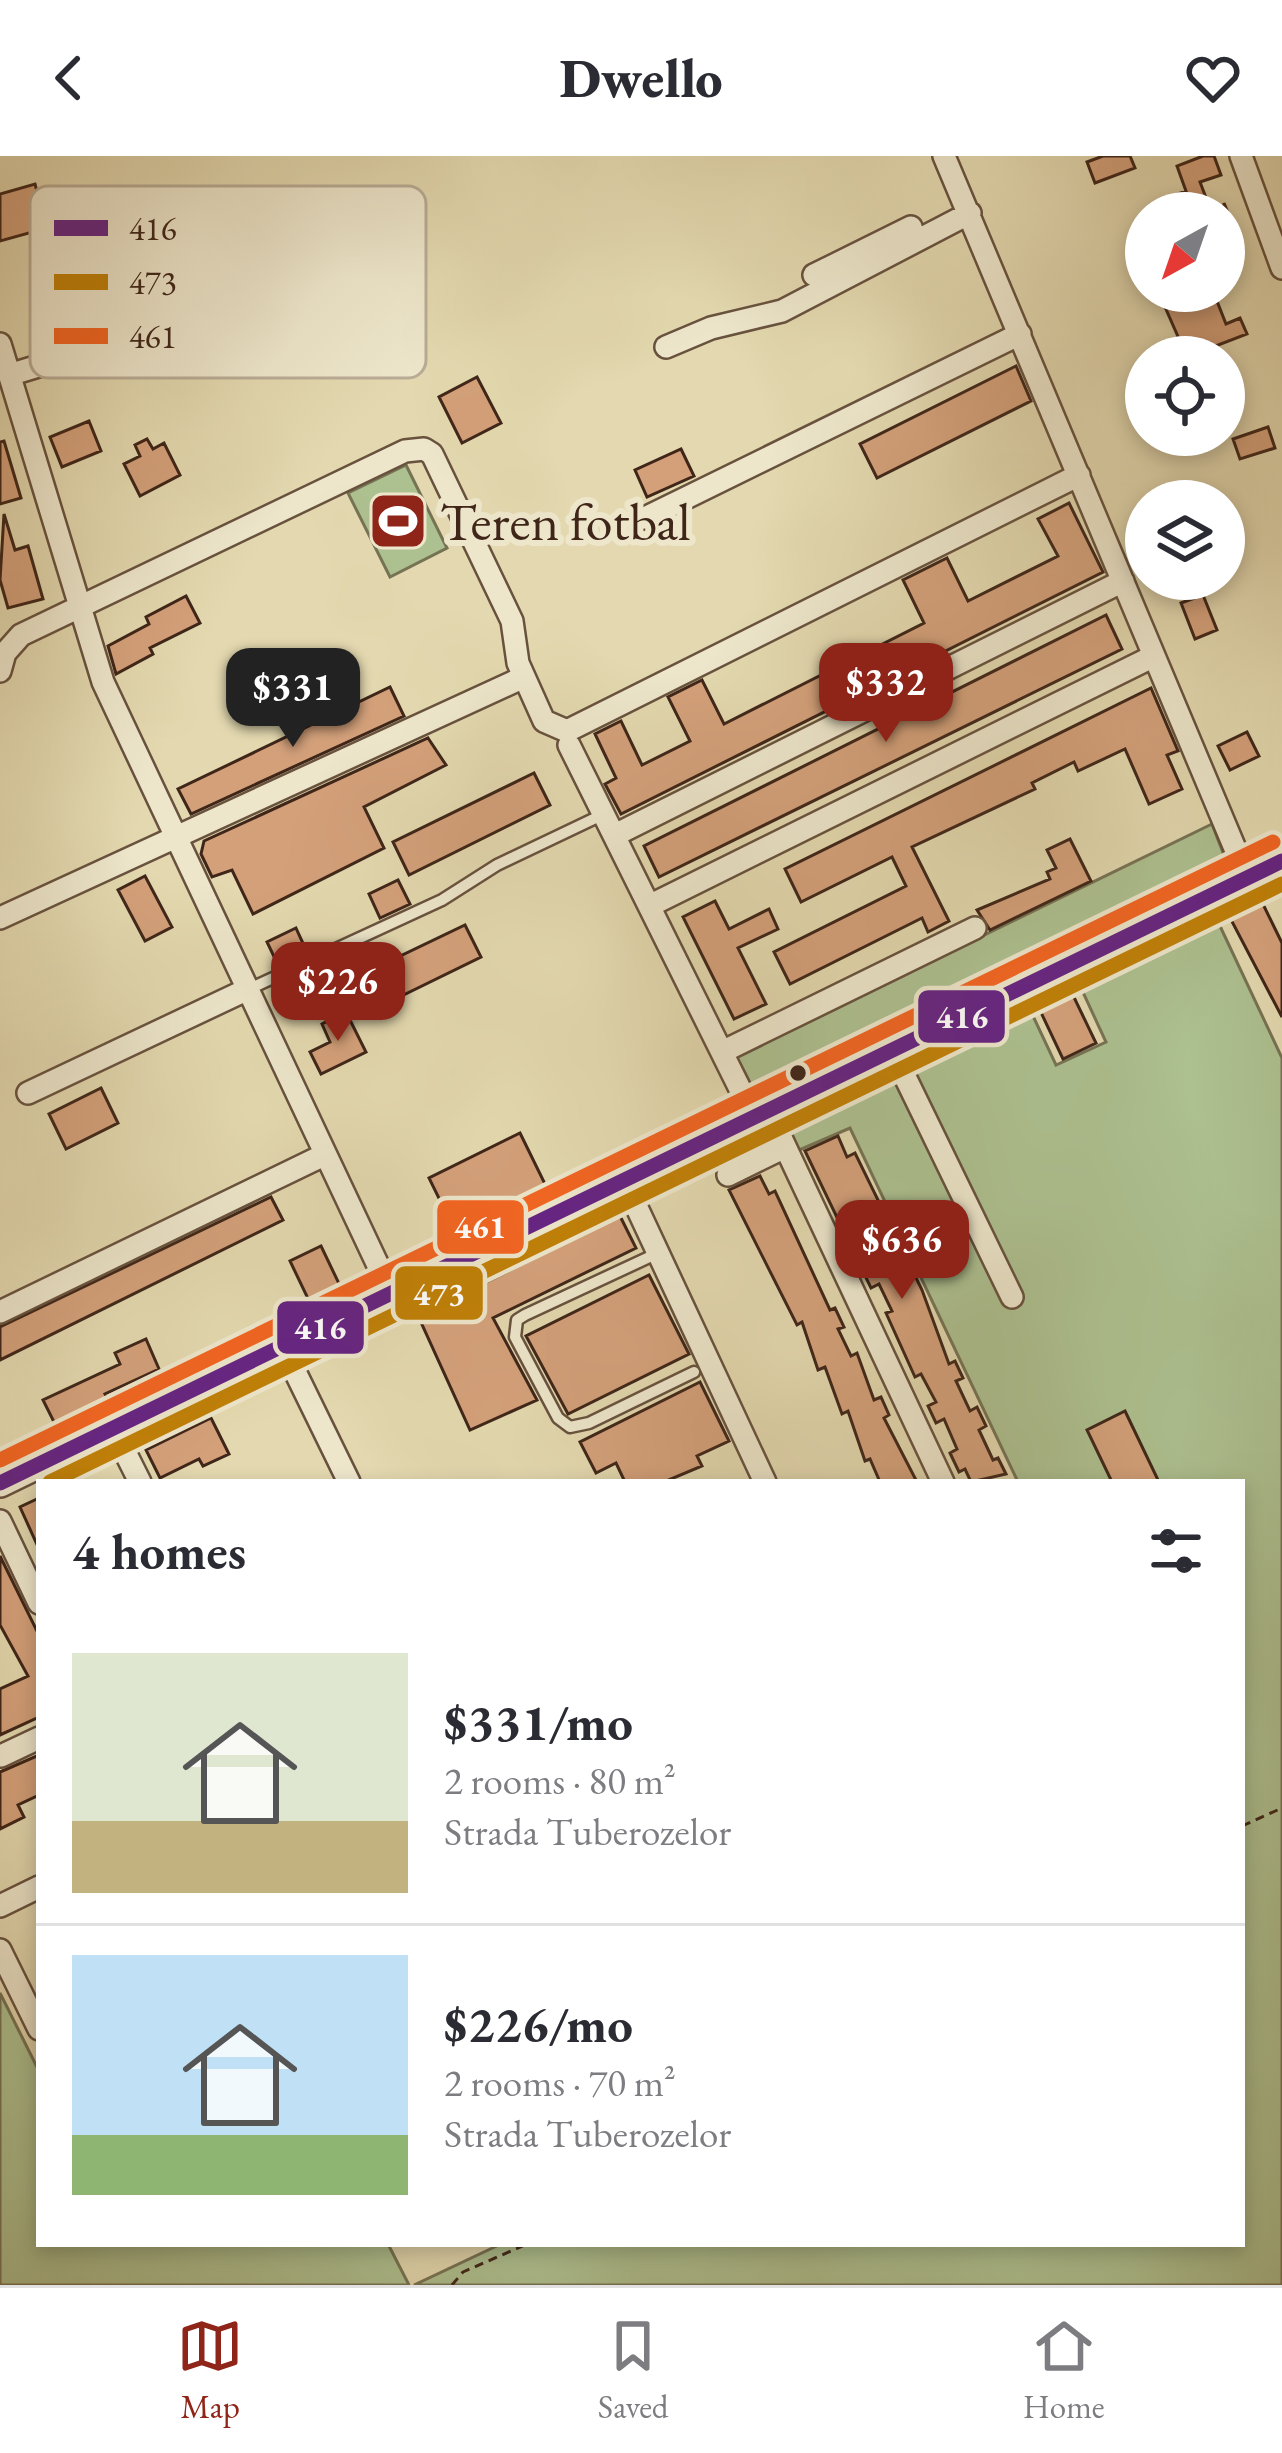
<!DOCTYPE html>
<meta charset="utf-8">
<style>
body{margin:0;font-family:"EB Garamond",serif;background:#f2f2f3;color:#2b2b33;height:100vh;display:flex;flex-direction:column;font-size:45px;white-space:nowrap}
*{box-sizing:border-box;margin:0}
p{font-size:39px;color:#7c7c81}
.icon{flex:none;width:66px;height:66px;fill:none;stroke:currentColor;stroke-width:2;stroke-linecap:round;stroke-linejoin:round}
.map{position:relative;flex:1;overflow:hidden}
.drawer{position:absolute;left:36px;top:1323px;width:1209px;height:768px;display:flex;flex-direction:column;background:#fff;border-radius:0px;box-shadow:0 6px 18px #0003}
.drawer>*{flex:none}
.needle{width:78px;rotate:220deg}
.fabs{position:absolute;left:1125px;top:36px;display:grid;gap:24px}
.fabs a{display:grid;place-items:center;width:120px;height:120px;border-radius:50%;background:#fff;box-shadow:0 6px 18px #0003;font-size:60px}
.price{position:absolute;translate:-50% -102px;padding:0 27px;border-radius:24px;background:#8f2418;color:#fff;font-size:39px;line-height:78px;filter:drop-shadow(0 3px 6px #0008)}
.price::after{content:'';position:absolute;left:50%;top:72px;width:36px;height:27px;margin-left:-18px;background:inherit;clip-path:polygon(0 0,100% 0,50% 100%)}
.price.on{background:#222;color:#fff}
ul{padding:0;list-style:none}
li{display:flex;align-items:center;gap:36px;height:300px;padding:0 36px}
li+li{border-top:3px solid #e1e1e2}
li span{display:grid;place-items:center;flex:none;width:336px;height:240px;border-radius:0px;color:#555}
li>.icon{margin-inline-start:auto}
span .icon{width:144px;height:144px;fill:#fffc;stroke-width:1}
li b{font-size:51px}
h2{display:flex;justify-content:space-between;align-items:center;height:144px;padding:0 36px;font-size:51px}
header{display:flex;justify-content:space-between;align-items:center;height:156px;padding:0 36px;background:#fff;font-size:54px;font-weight:800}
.tab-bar{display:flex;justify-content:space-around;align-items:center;height:168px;border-top:3px solid #e1e1e2;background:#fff;font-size:33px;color:#7c7c81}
.tab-bar a{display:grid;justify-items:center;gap:6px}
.tab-bar .on{color:#8f2418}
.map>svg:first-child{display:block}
.green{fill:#adc090;stroke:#767354;stroke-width:3}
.building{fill:#d3a07a;stroke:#3f2619;stroke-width:3}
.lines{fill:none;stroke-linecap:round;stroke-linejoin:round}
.service-casing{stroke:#68523e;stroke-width:15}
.minor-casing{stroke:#68523e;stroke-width:26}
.tertiary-casing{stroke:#68523e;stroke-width:32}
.path{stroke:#3f2619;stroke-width:3;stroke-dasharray:9 6;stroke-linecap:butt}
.service{stroke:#ede6cb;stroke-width:10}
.minor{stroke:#ede6cb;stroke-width:21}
.tertiary{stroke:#ede6cb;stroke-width:27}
.bus-1-casing{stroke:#ede6cb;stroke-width:24}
.bus-2-casing{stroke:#ede6cb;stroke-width:24}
.bus-3-casing{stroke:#ede6cb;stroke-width:24}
.bus-1{stroke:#662483;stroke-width:15}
.bus-2{stroke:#c08008;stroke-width:15}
.bus-3{stroke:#f26522;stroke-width:15}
.bus-dot{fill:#3f2619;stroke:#ede6cb;stroke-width:4.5}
.labels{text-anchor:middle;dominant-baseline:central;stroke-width:12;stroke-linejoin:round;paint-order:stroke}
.poi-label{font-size:54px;fill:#3f2619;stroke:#ede6cb;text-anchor:start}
.key{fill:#ede6cb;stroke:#b9ac96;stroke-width:3}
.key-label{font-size:33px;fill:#3f2619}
.line-badge{stroke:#ede6cb;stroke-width:4.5}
.badge-label{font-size:33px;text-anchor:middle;font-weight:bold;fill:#fff}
</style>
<header><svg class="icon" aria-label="back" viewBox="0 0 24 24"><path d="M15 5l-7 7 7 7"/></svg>Dwello<svg class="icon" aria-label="heart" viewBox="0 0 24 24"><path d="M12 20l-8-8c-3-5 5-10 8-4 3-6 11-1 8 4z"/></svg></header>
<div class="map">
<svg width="1282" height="2129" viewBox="0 0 1282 2129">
<rect width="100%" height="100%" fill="#e3d8af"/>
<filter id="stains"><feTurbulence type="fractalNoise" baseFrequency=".00167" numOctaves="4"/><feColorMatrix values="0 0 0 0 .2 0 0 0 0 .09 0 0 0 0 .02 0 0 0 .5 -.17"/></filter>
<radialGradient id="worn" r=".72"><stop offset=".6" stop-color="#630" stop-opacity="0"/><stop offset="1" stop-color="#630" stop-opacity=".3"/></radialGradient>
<!-- green -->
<path class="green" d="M406,309L447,392L390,421L348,337Z
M1212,668L1232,720L760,946L736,900Z
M1212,753L1282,902V2129H414L501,2088H1242V1326H1018L850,972L797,995L781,961L1026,845L1056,909L1106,886L1075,819Z
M0,1837L39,1915V2088H388L409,2129H0Z"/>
<!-- building -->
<path class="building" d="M1103,0H1130L1135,12L1095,27L1087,6Z
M1203,0H1214L1221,19L1200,26L1208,47L1164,57L1159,45L1186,35L1177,10Z
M35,28L47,72L0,85V38Z
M1224,47L1243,93L1224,100Z
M1158,135H1213L1226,168L1240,162L1247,178L1187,201Z
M1016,210L1031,245L877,322L860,288Z
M477,221L501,267L462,287L439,241Z
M89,265L101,295L62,311L50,281Z
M1268,271L1275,292L1240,303L1233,283Z
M147,283L153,293L164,287L180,319L140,340L124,308L140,300L135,289Z
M4,285L21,342L0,348V286Z
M681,293L694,320L647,341L635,314Z
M1069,347L1103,416L621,658L605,628L616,622L595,578L621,565L642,609L690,585L668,541L702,524L724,568L924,467L903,424L947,402L968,445L1058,400L1038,363Z
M4,358L15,394L28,390L43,443L8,452L0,424Z
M1203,439L1217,474L1195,483L1181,447Z
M186,440L200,467L150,492L153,498L116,518L108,490L149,468L146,461Z
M1106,459L1122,493L659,721L644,690Z
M390,531L404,560L191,658L178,633Z
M1151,532L1178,595L1167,599L1182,633L1149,648L1125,593L1078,615L1074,606L1032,627L1035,633L912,691L949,765L928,776L922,762L790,828L774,796L906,730L892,701L801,746L785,713Z
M1247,576L1259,600L1230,614L1218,590Z
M428,582L446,609L364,651L384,692L253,758L232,714L212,721L201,698L204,685Z
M534,617L550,649L409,719L393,686Z
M1070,683L1091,725L990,774L977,754L1050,723L1047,716L1056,712L1047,694Z
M145,720L172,771L145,785L118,734Z
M398,724L410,748L380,762L369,738Z
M1259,740L1282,787V861L1227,756Z
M715,745L729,773L769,753L778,773L738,792L766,848L734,863L683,761Z
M465,769L481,801L383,849L367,816Z
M296,772L307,796L278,809L267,786Z
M1070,833L1096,887L1063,903L1037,848Z
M346,856L366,896L321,918L310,896L330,886L322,868Z
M101,932L118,967L66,993L49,958Z
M520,977L546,1030L455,1075L429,1022Z
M838,980L847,1001L855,997L922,1134L949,1208L955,1205L963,1222L956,1225L970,1255L977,1251L986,1270L979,1274L993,1304L998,1302L1006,1318L971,1326L965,1313L959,1316L950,1297L957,1293L944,1263L936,1267L928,1250L936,1246L921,1218L915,1221L886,1157L892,1155L879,1128L871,1132L805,995Z
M760,1020L769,1038L775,1035L830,1154L835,1152L844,1171L838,1173L851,1200L857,1197L874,1244L881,1241L889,1259L884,1262L917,1326H880L870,1303L865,1305L848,1255L842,1258L825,1211L818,1214L802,1166L797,1169L729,1034Z
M271,1041L283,1064L0,1204V1171Z
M620,1060L636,1092L493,1162L537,1244L470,1274L415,1153L478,1130Z
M321,1090L343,1136L312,1151L290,1105Z
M649,1119L689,1198L568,1258L526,1180Z
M146,1183L159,1213L105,1238L110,1247L57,1272L43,1244L120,1208L115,1197Z
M700,1226L729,1285L697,1300L702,1310L664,1326H625L616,1307L596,1317L580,1286Z
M1125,1255L1159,1326H1112L1087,1274Z
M211,1262L229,1298L203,1310L199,1303L160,1322L146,1294Z
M39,1342V1393L20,1351Z
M0,1400L39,1479V1561L0,1579V1533L28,1520L0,1469Z
M39,1599V1639L18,1649L24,1661L0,1673V1616Z"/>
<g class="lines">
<!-- service casing -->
<g class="service-casing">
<path id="service" d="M247,834L442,744L497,709L604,658
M658,1097L525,1159L517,1164L515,1181L558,1262L570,1271L589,1267L694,1216"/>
</g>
<!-- minor casing -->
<g class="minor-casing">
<path id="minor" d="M944,0L1247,721
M1241,0L1282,112
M814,119L911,71
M0,188L103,526L392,1139
M666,191L711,172L782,155L970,57
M9,219L299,130
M645,362L1020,178
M0,515L5,497L21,479L405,295L424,293L432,298L512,465L518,507L544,565L567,575L1079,319
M569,589L753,959
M615,679L1123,425
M649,750L1154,500
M0,762L524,521
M891,892L1012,1141
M722,896L975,772
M28,937L246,834
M767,952L943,1326
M728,1019L785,991
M624,1024L765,1326
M0,1156L324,999
M283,1191L349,1326
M113,1272L140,1326
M0,1365L39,1447
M1,1600L39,1582
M0,1750L39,1731
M0,1794L39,1873"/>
</g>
<!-- tertiary casing -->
<g class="tertiary-casing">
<path id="tertiary" d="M0,1327L1282,705"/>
</g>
<!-- path -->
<path class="path" d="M1242,1670L1282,1652
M452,2129L463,2116L527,2088"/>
<!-- service -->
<use href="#service" class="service"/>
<!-- minor -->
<use href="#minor" class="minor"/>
<!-- tertiary -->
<use href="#tertiary" class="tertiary"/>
<!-- bus-1 casing -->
<g class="bus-1-casing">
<path id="bus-1" d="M0,1327L1282,705"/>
</g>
<!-- bus-2 casing -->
<g class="bus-2-casing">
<path id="bus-2" d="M50,1326L1282,728"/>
</g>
<!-- bus-3 casing -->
<g class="bus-3-casing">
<path id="bus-3" d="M0,1304L1273,686"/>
</g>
<!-- bus-1 -->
<use href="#bus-1" class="bus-1"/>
<!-- bus-2 -->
<use href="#bus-2" class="bus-2"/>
<!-- bus-3 -->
<use href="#bus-3" class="bus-3"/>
</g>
<!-- icons -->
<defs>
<g id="stadium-square" transform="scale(3)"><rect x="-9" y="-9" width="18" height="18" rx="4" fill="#8f2418" stroke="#ede6cb"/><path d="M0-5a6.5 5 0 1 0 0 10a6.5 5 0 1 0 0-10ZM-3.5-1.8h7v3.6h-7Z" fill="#fff"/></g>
</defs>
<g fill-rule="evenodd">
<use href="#stadium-square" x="398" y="365"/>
</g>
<!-- markers -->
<circle class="bus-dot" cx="798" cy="917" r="10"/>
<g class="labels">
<!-- poi labels -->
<g class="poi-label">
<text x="440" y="365">Teren fotbal</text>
</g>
</g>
<!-- legend -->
<rect x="30" y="30" width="396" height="192" rx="18" class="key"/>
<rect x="54" y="64" width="54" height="16" fill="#662483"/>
<rect x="54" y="118" width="54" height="16" fill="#c08008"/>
<rect x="54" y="172" width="54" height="16" fill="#f26522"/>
<g class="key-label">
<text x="129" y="84">416</text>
<text x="129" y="138">473</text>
<text x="129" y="192">461</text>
</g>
<g class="line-badge">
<rect x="916" y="832" width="91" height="57" rx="12" fill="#662483"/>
<rect x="435" y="1042" width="91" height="58" rx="12" fill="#f26522"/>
<rect x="393" y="1108" width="92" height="58" rx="12" fill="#c08008"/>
<rect x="275" y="1143" width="91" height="57" rx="12" fill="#662483"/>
</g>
<g class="badge-label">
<text x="962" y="872">416</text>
<text x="480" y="1082">461</text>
<text x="439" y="1149">473</text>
<text x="320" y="1183">416</text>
</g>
<rect width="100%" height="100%" filter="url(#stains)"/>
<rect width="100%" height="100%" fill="url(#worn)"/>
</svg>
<div class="fabs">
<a><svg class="needle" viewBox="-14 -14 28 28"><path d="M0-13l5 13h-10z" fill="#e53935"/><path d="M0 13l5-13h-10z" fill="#7c7c81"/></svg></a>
<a><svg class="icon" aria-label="locate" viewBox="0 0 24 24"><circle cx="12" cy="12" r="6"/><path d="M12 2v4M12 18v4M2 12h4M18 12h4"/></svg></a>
<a><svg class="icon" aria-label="layers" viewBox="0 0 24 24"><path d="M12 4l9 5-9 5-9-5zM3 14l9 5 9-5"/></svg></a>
</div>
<b class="price" style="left:886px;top:589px">$332</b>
<b class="price on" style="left:293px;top:594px">$331</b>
<b class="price" style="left:338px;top:888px">$226</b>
<b class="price" style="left:902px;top:1146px">$636</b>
<section class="drawer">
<h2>4 homes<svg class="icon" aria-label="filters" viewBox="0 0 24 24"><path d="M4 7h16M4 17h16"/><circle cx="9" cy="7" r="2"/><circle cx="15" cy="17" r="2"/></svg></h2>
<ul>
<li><span style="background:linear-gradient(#dfe7d0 70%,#c2b280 0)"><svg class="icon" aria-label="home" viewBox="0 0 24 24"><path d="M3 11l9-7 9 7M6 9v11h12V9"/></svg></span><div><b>$331/mo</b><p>2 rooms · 80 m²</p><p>Strada Tuberozelor</p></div></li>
<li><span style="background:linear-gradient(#bfe0f5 75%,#8fb573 0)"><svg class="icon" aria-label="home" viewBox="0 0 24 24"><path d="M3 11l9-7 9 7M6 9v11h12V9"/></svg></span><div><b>$226/mo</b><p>2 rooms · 70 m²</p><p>Strada Tuberozelor</p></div></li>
</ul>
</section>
</div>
<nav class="tab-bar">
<a class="on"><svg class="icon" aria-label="map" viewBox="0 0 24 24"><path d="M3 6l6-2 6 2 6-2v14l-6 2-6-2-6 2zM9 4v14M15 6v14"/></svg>Map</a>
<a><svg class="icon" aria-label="saved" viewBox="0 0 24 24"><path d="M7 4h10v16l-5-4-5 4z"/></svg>Saved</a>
<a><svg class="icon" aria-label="home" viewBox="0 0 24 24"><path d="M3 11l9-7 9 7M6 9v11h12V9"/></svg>Home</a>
</nav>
